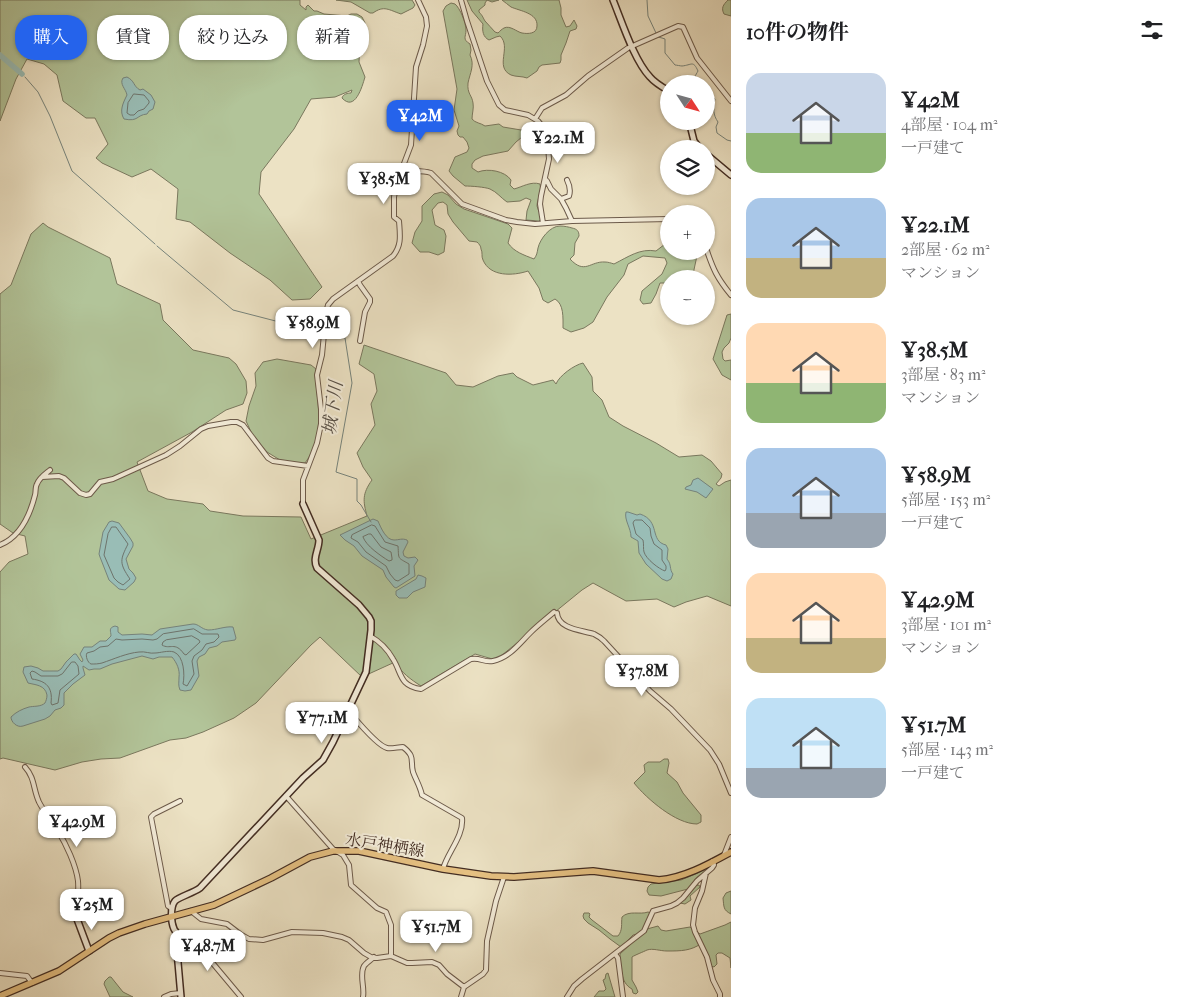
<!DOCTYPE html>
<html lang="ja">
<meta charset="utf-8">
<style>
body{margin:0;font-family:"IM FELL French Canon","Noto Serif JP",serif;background:#f2f2f2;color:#202124;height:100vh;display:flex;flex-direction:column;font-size:19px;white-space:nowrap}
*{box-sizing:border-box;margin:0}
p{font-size:16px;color:#757577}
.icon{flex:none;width:28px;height:28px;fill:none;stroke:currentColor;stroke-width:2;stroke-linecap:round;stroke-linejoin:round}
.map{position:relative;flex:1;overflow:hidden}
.panel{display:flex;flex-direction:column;background:#fff;width:450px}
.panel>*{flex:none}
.top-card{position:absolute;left:15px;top:15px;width:475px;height:45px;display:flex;gap:10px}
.needle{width:32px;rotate:126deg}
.tools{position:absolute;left:660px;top:75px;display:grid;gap:10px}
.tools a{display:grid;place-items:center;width:55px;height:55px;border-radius:50%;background:#fff;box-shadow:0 1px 4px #0004;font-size:25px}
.price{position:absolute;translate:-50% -42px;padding:0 11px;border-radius:10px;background:#fff;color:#222;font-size:16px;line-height:32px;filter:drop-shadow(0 1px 2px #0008)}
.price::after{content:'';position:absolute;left:50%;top:30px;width:15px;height:11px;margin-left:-8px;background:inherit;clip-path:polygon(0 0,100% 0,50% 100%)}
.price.on{background:#2563eb;color:#fff}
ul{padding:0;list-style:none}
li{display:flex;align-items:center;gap:15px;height:125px;padding:0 15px}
li span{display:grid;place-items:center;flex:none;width:140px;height:100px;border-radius:15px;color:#555}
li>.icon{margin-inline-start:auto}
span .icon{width:60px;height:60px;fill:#fffc;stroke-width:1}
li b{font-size:21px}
h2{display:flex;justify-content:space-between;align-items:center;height:60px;padding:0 15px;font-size:21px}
.pill{padding:0 18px;border-radius:20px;background:#fff;box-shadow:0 1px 4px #0004;font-size:18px;line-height:45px}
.pill.on{background:#2563eb;color:#fff}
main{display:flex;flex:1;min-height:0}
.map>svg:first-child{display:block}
.green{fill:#b2c499;stroke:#7a785e}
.water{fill:#99bdb6;stroke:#76837b}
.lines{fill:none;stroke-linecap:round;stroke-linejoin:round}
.shore{stroke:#6e746c;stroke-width:1}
.stream{stroke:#76837b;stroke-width:1}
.river{stroke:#99bdb6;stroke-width:5.5}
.street-casing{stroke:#6c5a4a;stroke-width:6}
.secondary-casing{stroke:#422c22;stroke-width:8}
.primary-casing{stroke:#422c22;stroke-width:8}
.street{stroke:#f3ecd9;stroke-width:4}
.secondary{stroke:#f3ecd9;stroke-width:5}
.primary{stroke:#e6c182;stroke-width:5.5}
.labels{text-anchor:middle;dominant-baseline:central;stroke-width:4;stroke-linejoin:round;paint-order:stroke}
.street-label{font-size:16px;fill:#422c22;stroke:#f3ecd9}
.water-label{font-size:18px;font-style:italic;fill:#585047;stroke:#f3ecd9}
</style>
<main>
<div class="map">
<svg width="731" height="997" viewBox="0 0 731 997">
<rect width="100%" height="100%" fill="#ece2c4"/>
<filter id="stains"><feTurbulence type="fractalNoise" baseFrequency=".004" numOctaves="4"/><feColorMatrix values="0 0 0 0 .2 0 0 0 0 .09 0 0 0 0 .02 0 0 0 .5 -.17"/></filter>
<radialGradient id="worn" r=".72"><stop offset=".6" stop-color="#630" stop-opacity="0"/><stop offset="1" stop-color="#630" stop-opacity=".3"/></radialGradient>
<!-- green -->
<path class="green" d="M0,0H300V5L306,10V7L308,5L314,11H317L324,14L347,16L351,14H357L362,17L365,23L360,41L359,62L365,77C362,87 355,112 342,98C343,94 348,93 351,93L352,90L335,97L311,99L294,129L261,172L259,194L322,287L310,299L292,300L270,280L230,253L190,222L176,219L178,189L151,169L132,177L102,163L96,158L108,144L95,118H86L63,101L57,75L44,64L27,59L16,79L0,121Z
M336,0H412L415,5L413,8L401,14C389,10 384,5 373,13H370L351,2Z
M467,0H499L492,2L487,0L485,3V5L479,10V12C483,16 483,18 485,21C488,25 492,28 495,32L498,33C500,31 502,29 504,28C510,25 517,32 522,33C528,34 537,34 537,26C538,13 520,11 511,7C508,5 505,2 502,0H559L561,8V15L566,27L570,26L574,20L577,26L576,29L570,31L566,43L561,55V60L560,63L542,65L539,67L537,71L527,78C522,76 516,77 511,75C494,67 512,47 500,36L496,37L489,40C483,37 482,31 483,24L472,11Z
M728,0H731V16L724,14C721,8 723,5 728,0Z
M451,3L455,4C460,8 466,23 466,30C466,37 462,39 470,44L471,50L470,55C475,65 470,73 468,83C467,94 472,95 473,103C474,108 472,114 472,119C475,123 481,123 485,126L499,124L503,127L521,130L529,124L533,125V128L516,142L508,151L483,156L475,160L472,164V168L478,172C488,168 505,171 511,180L510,185L514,189C522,187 531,181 540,184C542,193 537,199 537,206C538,211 541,213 542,218L539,221L526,220L527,211L531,200L526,198L520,201L507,202C501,198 497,192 490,189C485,187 471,186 465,186L453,176L449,171L455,157L467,152L469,148L467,142L463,137H460L458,135L457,131L459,126L454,110L457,89L443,11L446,6Z
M442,192L448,195L456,204L464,209L508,224L512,228L508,243C514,252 524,255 534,259C537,255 537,253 538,248C540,239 550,226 560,226C564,226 569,227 572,228C577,229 579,231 579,236L575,243L574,255L570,259C585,275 590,261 605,262C608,262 611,263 614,264C628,257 640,248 656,251L669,241V251H698L692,279H669V294L666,283H660L656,294L651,303L643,304L640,300L642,291L662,274L667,263L665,258L643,256L628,264L624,275L607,297L593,322L584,328L571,332L563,328C563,318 564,304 555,299L548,303L543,300L539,288L528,271C513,276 490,277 483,260C481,256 483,253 481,249C481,246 479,244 477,242L469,241L453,222L448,214L447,205L443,202L438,203L432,210L435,225L444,230L446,236L444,252L438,255L429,252H420L412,243L415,232L422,221V206L434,194Z
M43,223L48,227L110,258L117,284L160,304L163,320L193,350L229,358L236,364L246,381L247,393L243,404L226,410L192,432L137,462L148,491L167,499L203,504L210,511L243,516L301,517L311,539L367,516C363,501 362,494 372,480L363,467L357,453L375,425L371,404L377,391L374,374L359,364L364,345L446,373L456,385L473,387L498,376L513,373L517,377L533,385L553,380L556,384C559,376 574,365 583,363L592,377L593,391L602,400L609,417L623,426L656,443L679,457L702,455L711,461L722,474L721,478L716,484L719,486L725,482L731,480V606L707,596L686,602L674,607L657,599L626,601L593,583L582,590L496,660L475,654L421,686C410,679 402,673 395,662L362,677L320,637L311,645L256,703L234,718L203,732L186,738L170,740L120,758L101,759L82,762L55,770L3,758L0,759V572L9,562L28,554L25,536L13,533L0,524V294L11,285L31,234Z
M731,314V338L729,343L724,348L722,352L723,359L725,361L731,360V380L722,375L713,359L727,315Z
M277,359L311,365L316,369L315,375C318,404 325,437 305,463H298L280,460L267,452L253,436L246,421L249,406L256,386L255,373L263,362Z
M664,759H668L669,763L667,773L677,782L683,793L701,815V822L697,824C676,824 647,799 634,783L645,772L644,765L648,762H660Z
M707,869C705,872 696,877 695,879C694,881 694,884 694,886L699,885L700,887L690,896L691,900L685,904L680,903L688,889L661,896L649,895L647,891L648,887L651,884L681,880Z
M731,891V914C723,910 724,907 723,898L726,893Z
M648,912L651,913L646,924L641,933L633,935L621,947L610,939L599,930L588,923L584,919L583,916L584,913H589L590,914L589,917L592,920L613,936H618C623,930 621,924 622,917C629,910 640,915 648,912Z
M731,922V968L730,958L722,953H718L716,955L717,964L714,967L711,966L702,943C691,951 681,951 667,951C660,951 653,948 647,950C643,952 635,955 632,957V980L636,987L638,992L636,994L633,993L632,989C620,983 621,966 620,954L647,929L658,926L661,930L666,931L690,927L700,934L725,925Z
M608,973L615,997H594L599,991H604L606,989L603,980L605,979L606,974Z
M109,977H111L123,992L133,997H110L104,984L105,981Z"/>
<!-- water -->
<path class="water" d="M127,77C135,81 133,86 140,90L143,89L151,95L155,102L153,109L149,111L147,114C136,115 139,122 124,119C119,111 123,103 127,95C126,89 119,84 123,78Z
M698,478L713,489L706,498L697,492L685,489L686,487L691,485L693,480Z
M626,512H628L637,515L640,514C661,521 649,541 666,545L668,549L667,559C672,565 669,569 673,574L671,579L667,581L662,579L646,564L639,553L638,541L631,537C631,528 624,520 626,512Z
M373,519L378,521C381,528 386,540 394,540C399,540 402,538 407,540L408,542L403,552L404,556L408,558L415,557L418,560L414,566L415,576L396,588L394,587L386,577L383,570L362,556L354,546L345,540L340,535Z
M112,521L119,523L130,538L133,543V546L126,559L129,569L133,573L136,578L134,582L125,590L119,589L109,580L100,557L99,554L103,532L109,522Z
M418,575L422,576L426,578L425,587L413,592L407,598H399L396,595V591L416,579Z
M193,624C199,624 201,629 208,630C217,630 225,626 233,627L236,638L235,640L222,642L217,646L209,648L205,654L199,657L197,661L199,676L191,690L185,691L180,690C178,685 179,683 179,677C180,670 177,663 172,657H159L153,659L142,656L112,664L100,669H94L89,670L83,666V668L85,675L73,684L64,693V705L61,708L55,710L50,716L45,719L23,726C17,728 11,722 11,717C16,712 22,709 29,707C33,706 41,707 45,703C46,701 47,698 47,695C45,685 36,685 28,683L23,672L24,667L31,666L38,668L43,671H58L61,669L66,662L74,654H76L80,660L82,662L83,660L80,654L84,647H92L100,641H106L111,636C111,631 108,628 115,626L118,627V632L122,635L142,634L152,635L160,629Z"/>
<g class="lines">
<!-- shore -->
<path class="shore" d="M134,94L144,95L149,101V103L144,109L138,111L134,115H130L127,113L128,103Z
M636,520H642L650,528L651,536L654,544L662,550V560L666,566V569L665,571C659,569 646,559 644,552C643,549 644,544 643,540L636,534L633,523L634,521Z
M372,525L375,526L385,542L398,546C399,560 397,557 409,564V574L398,581L395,580L390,574L386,566L366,552L358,542L351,538L352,535Z
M112,527H116L128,544C120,560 119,563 130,579L123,585L118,582L114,578L104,555L108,534Z
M369,534H371L381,547L391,552L392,558V560L389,561C381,556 366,546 363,537Z
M194,629L202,634H218L219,637L214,642L206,644L202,650L194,656L192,661L194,674L187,686L183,684C185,675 184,656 174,652C168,650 160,653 155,653C150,654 145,651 139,652C127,653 114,659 102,663C98,664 95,664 91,664C88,663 85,656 87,653L94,651L100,647L108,646L116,639L122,640L142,639L153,640L157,639L163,634Z
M192,636L199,640L200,642L186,655L184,654C175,641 170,650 162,645L163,642L166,640Z
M72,662H75L78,666L79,674L60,690L58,703L52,705L51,703C53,687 46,681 32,679L30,673L32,671L35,672L41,676H58L62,674Z"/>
<!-- stream -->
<path class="stream" d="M647,0L648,16L656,33
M658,37L662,38L665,39V53L675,65C676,65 681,66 682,66C692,65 693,60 698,71C696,75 692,79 696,84
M25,77L38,92L50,116L72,171L155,244
M706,96H712L715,99C713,108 713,115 718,122L716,127L717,133L727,140L731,141
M157,246L233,310L322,333
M326,333L345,338L352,383L336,472L357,479V501L361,505L371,522"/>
<!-- river -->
<path class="river" d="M0,55L22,74"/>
<!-- street casing -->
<g class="street-casing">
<path id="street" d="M461,0L467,21L487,81L499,105L505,110L528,115L538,121L547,132L549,159L541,196L540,204L543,223
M535,119L542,108L566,95L588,76L628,48L678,26L683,27L697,58L731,101
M402,170C412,172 421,170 431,173L462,204L506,220L517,222L535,224L572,221L669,219
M545,179L547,181L551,189L561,199L566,208L572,221
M561,199L569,196C571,190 570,186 567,180
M706,248C713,269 717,278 731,295
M358,281L360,285L370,299V302L365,312L360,341
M42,477L59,476L64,478L80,493L86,495L90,494L100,482L113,479L166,455L180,446L201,429L208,426L231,422H237L243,425L268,458L273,461L308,466
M303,504V480L317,443L321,424V409L317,375L322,355L326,313L328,305L333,299L393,256C402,245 400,235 399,221L394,217V197L397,182L411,145L416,67L423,45L427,26L426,17L418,0
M0,545C20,537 30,515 35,495C36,492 35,487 37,484C39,478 45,474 50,470
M557,613C558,629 581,630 594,634C598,636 601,638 604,641L650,691L671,709L710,750L719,764L731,793
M370,636C379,641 388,650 393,659C402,673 399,686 421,689L471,659C480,657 484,663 493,661C510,657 519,644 530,633C538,625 546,619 554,612
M347,713L351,714C357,721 378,746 387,748C392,749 398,747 403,747C416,757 410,761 413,772C416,780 420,786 422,795L462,818C464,836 447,853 443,869
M25,767C35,778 33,789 39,802C44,812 52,821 58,831C66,844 76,865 78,881C79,893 77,907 77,919
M286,796L333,849L343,855L349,865L351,885L377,908L386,912L391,925V956
M724,855L731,837
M706,873L702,891L695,908L693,925L695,932L707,957L713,980L720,994V997
M172,909L168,906L151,817L154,814L180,801
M191,911L201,919L227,924L240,934L249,939L263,940L292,932L323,933L342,937L349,940L364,953L371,957L377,958L391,956L407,963H412L432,962L439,965L447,974L464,987
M182,937L205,954L241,997
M615,954L618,958L623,997
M0,973L27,976L32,983
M164,997L171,994L181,993
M363,997C365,987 359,975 364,966C366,963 371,960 374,957
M461,997L464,987L483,974L486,970L487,941L496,901L504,877
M567,997L574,986L582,979L644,931L653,911L671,906L677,903L683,898L697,881L712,868L714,865L713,861"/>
</g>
<!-- secondary casing -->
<g class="secondary-casing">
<path id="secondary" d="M613,0C622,22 634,60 650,77C655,83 662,87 669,91
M689,121L694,141L700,149
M706,154L731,175
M77,919L89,951
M181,997L177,951L179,942L182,937C178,935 176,933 174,929C171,922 170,907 175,901C179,897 193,893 200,888L303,778L323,760L333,742L366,672L371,630V621L369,617L359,605L317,568C312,558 319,550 319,540L303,504"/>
</g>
<!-- primary casing -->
<g class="primary-casing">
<path id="primary" d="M0,996L59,971L109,938L119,933L145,924L214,905L271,878L310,857L333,851H359L443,869L491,876L514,877L593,871L659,880C684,878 709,864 731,852"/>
</g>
<!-- street -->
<use href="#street" class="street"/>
<!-- secondary -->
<use href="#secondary" class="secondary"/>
<!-- primary -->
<use href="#primary" class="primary"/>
</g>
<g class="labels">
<!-- street labels -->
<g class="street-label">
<text transform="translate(385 845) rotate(9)">水戸神栖線</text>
</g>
<!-- water labels -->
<g class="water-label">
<text transform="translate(333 408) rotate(-82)">城下川</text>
</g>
</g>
<rect width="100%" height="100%" filter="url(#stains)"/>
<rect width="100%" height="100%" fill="url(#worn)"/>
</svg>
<div class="tools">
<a><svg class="needle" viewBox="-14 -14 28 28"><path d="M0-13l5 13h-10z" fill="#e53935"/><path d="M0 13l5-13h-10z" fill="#757577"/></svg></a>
<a><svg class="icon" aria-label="layers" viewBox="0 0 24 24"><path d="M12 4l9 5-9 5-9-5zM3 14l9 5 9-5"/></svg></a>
<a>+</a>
<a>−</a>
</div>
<b class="price on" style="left:420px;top:142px">¥42M</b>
<b class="price" style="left:558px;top:164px">¥22.1M</b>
<b class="price" style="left:384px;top:205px">¥38.5M</b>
<b class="price" style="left:313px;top:349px">¥58.9M</b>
<b class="price" style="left:642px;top:697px">¥37.8M</b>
<b class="price" style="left:322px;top:744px">¥77.1M</b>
<b class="price" style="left:77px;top:848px">¥42.9M</b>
<b class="price" style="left:92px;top:931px">¥25M</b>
<b class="price" style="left:436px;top:953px">¥51.7M</b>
<b class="price" style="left:208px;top:972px">¥48.7M</b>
<div class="top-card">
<a class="pill on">購入</a>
<a class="pill">賃貸</a>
<a class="pill">絞り込み</a>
<a class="pill">新着</a>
</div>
</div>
<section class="panel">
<h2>10件の物件<svg class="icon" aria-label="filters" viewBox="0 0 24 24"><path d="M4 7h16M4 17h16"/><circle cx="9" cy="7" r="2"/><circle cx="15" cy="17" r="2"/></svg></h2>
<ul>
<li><span style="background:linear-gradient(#c9d6e8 60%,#8fb573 0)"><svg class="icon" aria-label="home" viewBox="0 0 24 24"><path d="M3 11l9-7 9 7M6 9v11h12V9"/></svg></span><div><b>¥42M</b><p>4部屋 · 104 m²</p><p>一戸建て</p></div></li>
<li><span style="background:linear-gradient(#a9c7e8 60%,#c2b280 0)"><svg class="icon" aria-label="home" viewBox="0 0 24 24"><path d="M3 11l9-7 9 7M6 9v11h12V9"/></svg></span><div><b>¥22.1M</b><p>2部屋 · 62 m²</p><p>マンション</p></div></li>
<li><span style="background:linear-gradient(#ffd9b3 60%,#8fb573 0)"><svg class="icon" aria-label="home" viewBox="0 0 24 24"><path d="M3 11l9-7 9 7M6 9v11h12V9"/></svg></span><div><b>¥38.5M</b><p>3部屋 · 83 m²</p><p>マンション</p></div></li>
<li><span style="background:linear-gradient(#a9c7e8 65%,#9aa5b1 0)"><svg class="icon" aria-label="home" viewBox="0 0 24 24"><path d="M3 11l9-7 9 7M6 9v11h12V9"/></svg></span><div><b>¥58.9M</b><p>5部屋 · 153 m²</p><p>一戸建て</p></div></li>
<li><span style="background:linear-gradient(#ffd9b3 65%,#c2b280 0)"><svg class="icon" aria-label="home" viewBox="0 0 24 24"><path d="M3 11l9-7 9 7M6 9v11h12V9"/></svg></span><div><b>¥42.9M</b><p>3部屋 · 101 m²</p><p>マンション</p></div></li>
<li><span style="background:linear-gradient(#bfe0f5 70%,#9aa5b1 0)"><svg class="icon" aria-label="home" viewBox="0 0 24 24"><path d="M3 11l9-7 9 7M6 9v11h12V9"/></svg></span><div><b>¥51.7M</b><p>5部屋 · 143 m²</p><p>一戸建て</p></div></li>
</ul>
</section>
</main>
